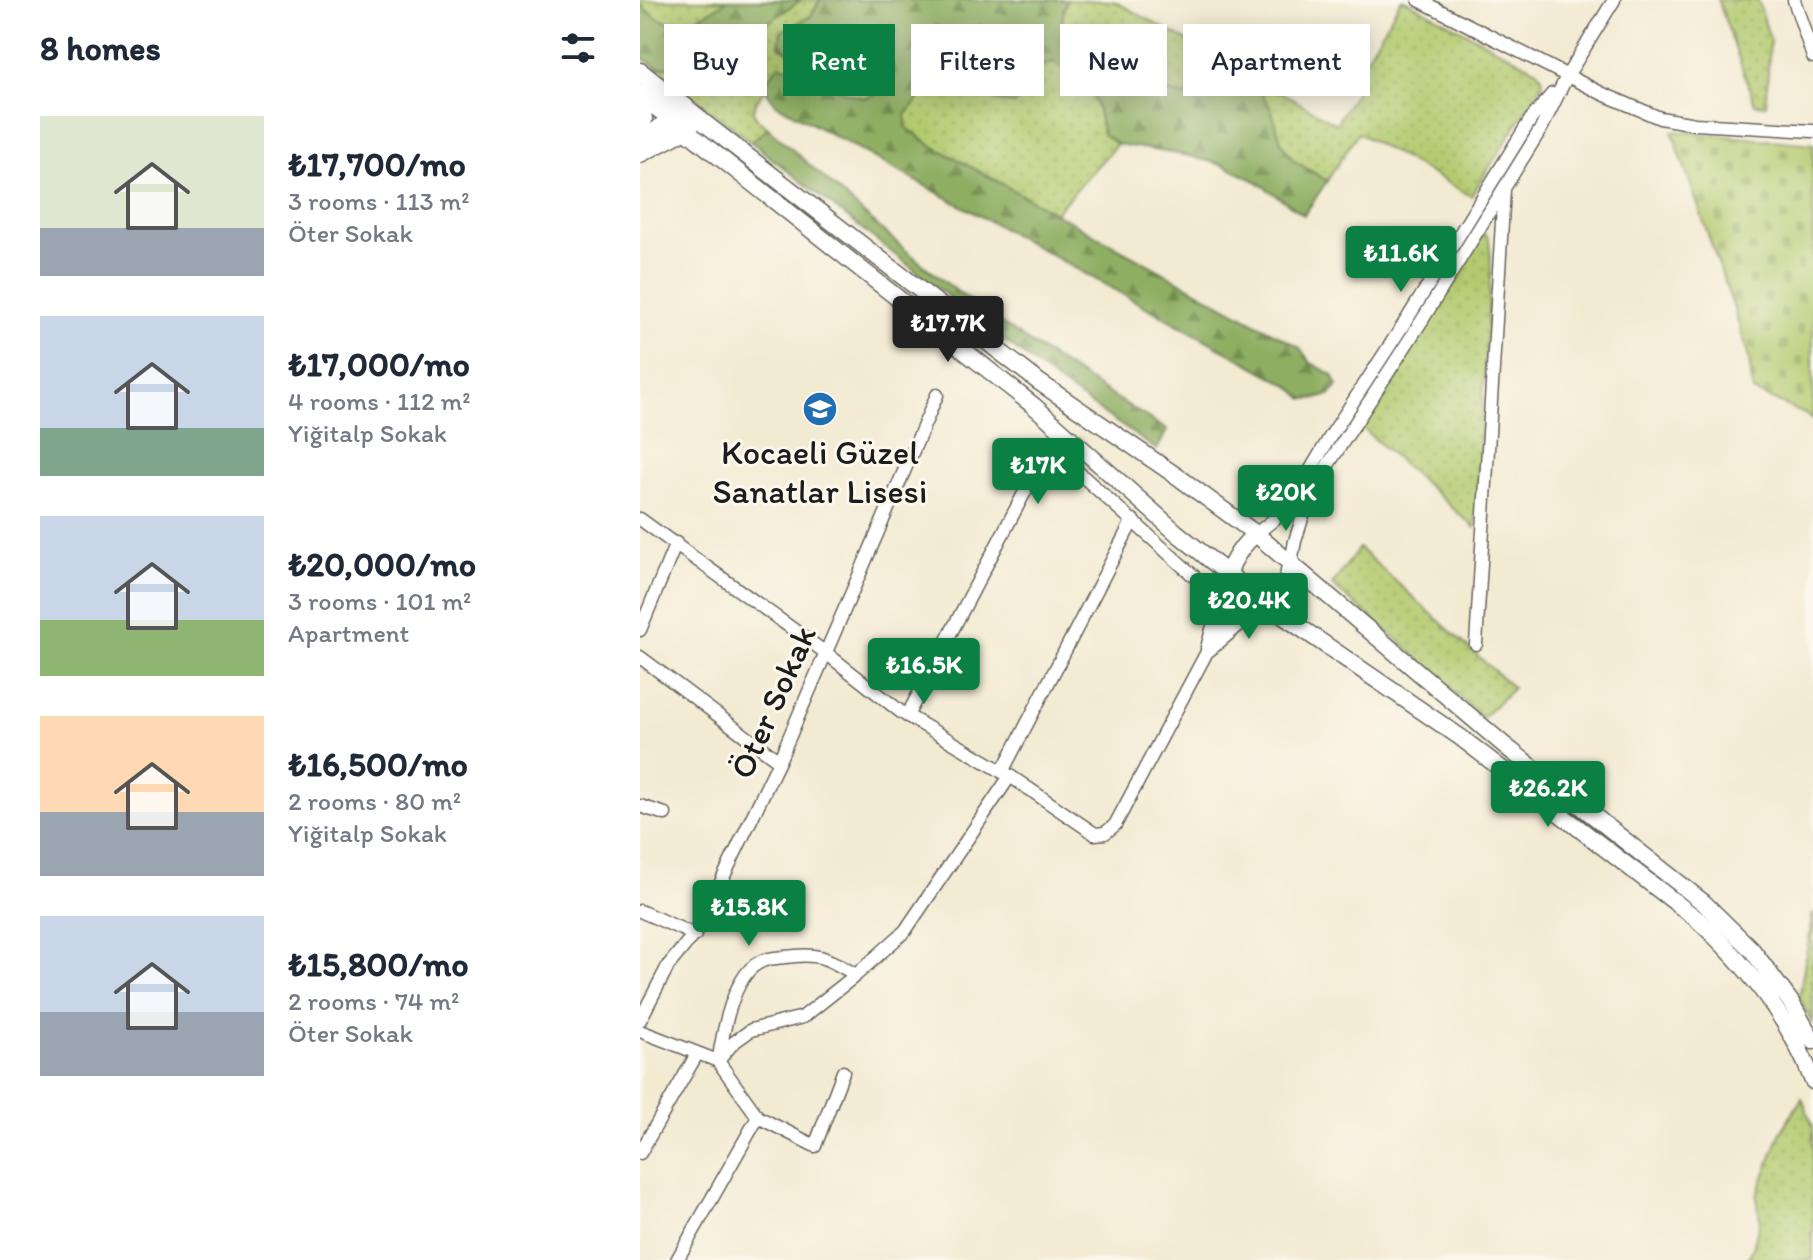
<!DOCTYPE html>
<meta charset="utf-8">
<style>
body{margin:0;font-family:Itim,sans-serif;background:#f2f2f3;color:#1f2937;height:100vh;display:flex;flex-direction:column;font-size:30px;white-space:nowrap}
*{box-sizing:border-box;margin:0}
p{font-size:26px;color:#747a83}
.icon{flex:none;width:44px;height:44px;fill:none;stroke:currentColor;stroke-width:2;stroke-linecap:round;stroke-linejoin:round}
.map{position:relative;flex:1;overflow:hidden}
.sheet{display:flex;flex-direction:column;background:#fff;width:640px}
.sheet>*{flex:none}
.hud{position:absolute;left:24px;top:24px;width:760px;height:72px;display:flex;gap:16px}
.price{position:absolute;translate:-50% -68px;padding:0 18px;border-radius:8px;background:#0b8043;color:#fff;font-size:26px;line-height:52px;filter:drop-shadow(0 2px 4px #0008)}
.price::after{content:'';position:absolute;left:50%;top:48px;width:24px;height:18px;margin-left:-12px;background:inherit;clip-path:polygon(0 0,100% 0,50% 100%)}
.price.selected{background:#222;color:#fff}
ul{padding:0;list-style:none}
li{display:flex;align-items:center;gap:24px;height:200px;padding:0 40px}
li span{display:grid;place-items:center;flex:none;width:224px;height:160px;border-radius:0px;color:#555}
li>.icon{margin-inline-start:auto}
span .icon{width:96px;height:96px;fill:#fffc;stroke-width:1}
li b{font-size:34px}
h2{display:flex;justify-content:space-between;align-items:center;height:96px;padding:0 40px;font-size:34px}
.pill{padding:0 28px;border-radius:0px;background:#fff;box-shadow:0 4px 20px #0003;font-size:28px;line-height:72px}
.pill.selected{background:#0b8043;color:#fff}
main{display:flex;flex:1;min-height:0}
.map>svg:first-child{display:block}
.grass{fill:url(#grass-dots);stroke:#687346;stroke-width:2}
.forest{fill:url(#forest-firs);stroke:#55653f;stroke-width:2}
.cemetery{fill:url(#cemetery-stones);stroke:#687346;stroke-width:2}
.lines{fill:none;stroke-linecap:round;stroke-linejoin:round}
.minor-casing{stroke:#67645c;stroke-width:15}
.major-casing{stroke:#67645c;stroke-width:19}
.highway-casing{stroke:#67645c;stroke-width:21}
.minor{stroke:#fff;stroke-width:12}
.major{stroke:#fff;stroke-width:16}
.highway{stroke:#fff;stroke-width:18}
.labels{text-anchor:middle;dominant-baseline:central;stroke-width:6;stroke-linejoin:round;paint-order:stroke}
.poi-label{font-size:34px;fill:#1c1c1c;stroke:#fbf7ec}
.street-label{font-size:34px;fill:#1c1c1c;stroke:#fbf7ec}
</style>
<main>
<section class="sheet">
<h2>8 homes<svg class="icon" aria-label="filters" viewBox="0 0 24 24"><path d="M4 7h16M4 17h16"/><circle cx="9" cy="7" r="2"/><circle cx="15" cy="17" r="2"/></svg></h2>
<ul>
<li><span style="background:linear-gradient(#dfe7d0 70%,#9aa5b1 0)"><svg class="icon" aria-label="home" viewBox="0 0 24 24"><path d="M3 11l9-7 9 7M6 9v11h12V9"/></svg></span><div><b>₺17,700/mo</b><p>3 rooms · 113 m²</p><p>Öter Sokak</p></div></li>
<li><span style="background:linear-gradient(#c9d6e8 70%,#7fa58c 0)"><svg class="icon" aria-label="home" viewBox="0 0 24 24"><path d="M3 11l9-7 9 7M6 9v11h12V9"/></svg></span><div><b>₺17,000/mo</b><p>4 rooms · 112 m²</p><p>Yiğitalp Sokak</p></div></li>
<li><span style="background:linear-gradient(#c9d6e8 65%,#8fb573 0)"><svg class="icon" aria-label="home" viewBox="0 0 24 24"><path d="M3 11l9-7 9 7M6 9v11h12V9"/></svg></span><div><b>₺20,000/mo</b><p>3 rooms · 101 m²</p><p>Apartment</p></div></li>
<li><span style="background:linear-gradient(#ffd9b3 60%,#9aa5b1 0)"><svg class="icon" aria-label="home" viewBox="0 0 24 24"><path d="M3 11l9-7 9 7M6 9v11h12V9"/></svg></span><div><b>₺16,500/mo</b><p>2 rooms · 80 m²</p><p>Yiğitalp Sokak</p></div></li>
<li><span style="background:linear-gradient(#c9d6e8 60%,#9aa5b1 0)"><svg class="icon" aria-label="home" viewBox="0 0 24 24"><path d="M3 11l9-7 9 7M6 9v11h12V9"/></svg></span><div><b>₺15,800/mo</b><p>2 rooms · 74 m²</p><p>Öter Sokak</p></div></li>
</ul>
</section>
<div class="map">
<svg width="1173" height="1260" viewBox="0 0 1173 1260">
<defs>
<pattern id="grass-dots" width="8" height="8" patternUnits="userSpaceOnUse" patternTransform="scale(2)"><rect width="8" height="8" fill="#b3ca6f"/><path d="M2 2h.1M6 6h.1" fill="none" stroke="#99ad60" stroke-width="1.8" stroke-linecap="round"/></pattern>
<pattern id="forest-firs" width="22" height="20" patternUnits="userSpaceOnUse" patternTransform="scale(2)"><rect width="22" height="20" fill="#8eae62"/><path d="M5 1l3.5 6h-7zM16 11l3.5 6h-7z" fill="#738d50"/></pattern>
<pattern id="cemetery-stones" width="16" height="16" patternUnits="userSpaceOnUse" patternTransform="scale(2)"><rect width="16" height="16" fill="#b3ca6f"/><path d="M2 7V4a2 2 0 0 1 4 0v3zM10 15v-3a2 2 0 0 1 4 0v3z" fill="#99ad60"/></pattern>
</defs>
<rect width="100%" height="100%" fill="#fbf7ec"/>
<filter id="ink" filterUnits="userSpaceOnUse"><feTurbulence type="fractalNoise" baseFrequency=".0125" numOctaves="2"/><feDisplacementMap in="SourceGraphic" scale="16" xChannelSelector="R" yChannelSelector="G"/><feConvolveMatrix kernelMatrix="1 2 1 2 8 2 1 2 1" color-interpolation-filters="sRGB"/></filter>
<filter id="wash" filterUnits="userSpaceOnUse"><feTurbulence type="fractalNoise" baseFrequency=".006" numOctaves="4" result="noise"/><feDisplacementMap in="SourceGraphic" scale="32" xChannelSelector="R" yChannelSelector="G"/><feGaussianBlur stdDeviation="1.8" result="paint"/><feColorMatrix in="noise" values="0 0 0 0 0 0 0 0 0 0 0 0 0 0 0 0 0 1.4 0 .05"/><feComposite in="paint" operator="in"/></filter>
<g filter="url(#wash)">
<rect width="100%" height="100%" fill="#f3ead2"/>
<!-- grass -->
<path class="grass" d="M0,0H88C69,12 45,30 22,20C14,17 7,10 0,5Z
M161,0H180L171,16L141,32L186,43L205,29H215L243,85L242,93L224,98L129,77C125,89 118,98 113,110L116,118L128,128L111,142L15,67L26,68L37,64L115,31Z
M427,0L474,1L581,59L588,51L597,56L609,35L612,42L611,77L585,79L543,96L508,87L450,49L430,44C421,29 420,17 427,0Z
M761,0H765L897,70L903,79L902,85L831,196L718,133L687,181L653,160L642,144L631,109L621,93L639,91L696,124L721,83L715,78Z
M1078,0H1118L1130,40L1126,105L1115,104Z
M414,62C421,66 431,69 438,74C455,88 458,113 463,134L477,144L415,213L289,144L266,127V115L303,68L318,64L326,79L387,94L391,69Z
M845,233L849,239L851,263L835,528L720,426L842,234Z
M719,548L873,688L842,718L763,644L692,585Z
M1173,913V1025L1159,998Z
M1162,1098L1173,1127V1260H1108L1113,1248L1120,1220L1117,1196L1140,1134Z"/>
<!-- forest -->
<path class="forest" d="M88,0H161L115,31L37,64C18,70 15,67 0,56V5C7,10 14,17 22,20C45,30 69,12 88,0Z
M180,0H427C420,17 421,29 430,44L450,49L508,87L543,96L585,79L611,77L631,109L642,144L653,160L687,181L664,215L616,181L583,165L550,156L477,144L463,134C458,113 456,88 438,74C431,69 421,66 414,62L391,69L387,94L375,104C345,102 332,90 318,64L303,68L266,115V127L289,144L659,347L671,363L693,375L698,386C690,399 679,398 664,399L650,386L136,104L125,89L129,77L139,65L156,69L209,94L224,98L242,93L243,85L215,29C193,28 175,59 150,52C146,51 142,48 139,46L141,32L171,16Z
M128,128C191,183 251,242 318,292C384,342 456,385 527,430L517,450L415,380L111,142Z"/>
<!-- cemetery -->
<path class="cemetery" d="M1032,131L1173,144V421L1167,415L1113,391L1109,358L1093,306Z"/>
</g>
<g filter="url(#ink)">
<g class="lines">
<!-- minor casing -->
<g class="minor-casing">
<path id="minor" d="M779,0L963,94L1020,118L1055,124L1173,131
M1154,0L1173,57
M0,519L186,653L261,712L370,776L455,834L465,833L475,825L569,648
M616,534L642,513L655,496L690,437L769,316L891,119L912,94
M651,562L655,541L666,506L684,471L781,322L902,127L927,76L974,0
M0,630L36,543
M836,644L864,190
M0,657L139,761
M267,716L409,446L556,578L567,594L576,619
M362,772L493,520
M0,806L25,814
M0,911L55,935
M0,1020L28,966L59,928L139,761L297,395
M0,1031L78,1061L118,1117L37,1260
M79,1058C83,1031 93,975 120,962C128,958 137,958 145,957C180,952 187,958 216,975
M78,1061L93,1043L111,1030L163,1017L216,975L265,931L370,776
M118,1117L175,1146L203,1072
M0,1153L57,1054"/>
</g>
<!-- major casing -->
<g class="major-casing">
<path id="major" d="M58,118L399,382L541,479L616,534L864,745L1064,903L1112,950L1150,1001L1173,1041
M44,129L394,406L537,533L623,602L820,737L1057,919C1107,965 1149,1017 1173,1081
M569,648L592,564C598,552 605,542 616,534
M569,648L623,602L636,595L643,587L648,576L651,562"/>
</g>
<!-- highway casing -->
<g class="highway-casing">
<path id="highway" d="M0,72L58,118L37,134L0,153
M0,93L38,124
M0,99L3,119L0,138
M3,146L11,136L45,107"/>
</g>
<!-- minor -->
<use href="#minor" class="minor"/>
<!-- major -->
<use href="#major" class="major"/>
<!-- highway -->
<use href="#highway" class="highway"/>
</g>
</g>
<!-- icons -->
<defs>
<g id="school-disc" transform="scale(1.8)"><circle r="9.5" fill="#1f6fb2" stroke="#fbf7ec"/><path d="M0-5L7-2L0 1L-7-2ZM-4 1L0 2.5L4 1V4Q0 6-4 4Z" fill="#fff"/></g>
</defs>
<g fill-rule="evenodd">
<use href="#school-disc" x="180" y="409"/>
</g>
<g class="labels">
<!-- poi labels -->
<g class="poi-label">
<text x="180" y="452">Kocaeli Güzel<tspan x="180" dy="39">Sanatlar Lisesi</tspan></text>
</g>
<!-- street labels -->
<g class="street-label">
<text transform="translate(133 702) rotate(-66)">Öter Sokak</text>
</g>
</g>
</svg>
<b class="price" style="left:761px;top:294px">₺11.6K</b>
<b class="price selected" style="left:308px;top:364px">₺17.7K</b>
<b class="price" style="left:398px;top:506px">₺17K</b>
<b class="price" style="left:646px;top:533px">₺20K</b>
<b class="price" style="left:609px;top:641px">₺20.4K</b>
<b class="price" style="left:284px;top:706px">₺16.5K</b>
<b class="price" style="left:908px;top:829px">₺26.2K</b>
<b class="price" style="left:109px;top:948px">₺15.8K</b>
<div class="hud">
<a class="pill">Buy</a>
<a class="pill selected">Rent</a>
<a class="pill">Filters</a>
<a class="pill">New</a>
<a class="pill">Apartment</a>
</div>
</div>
</main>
